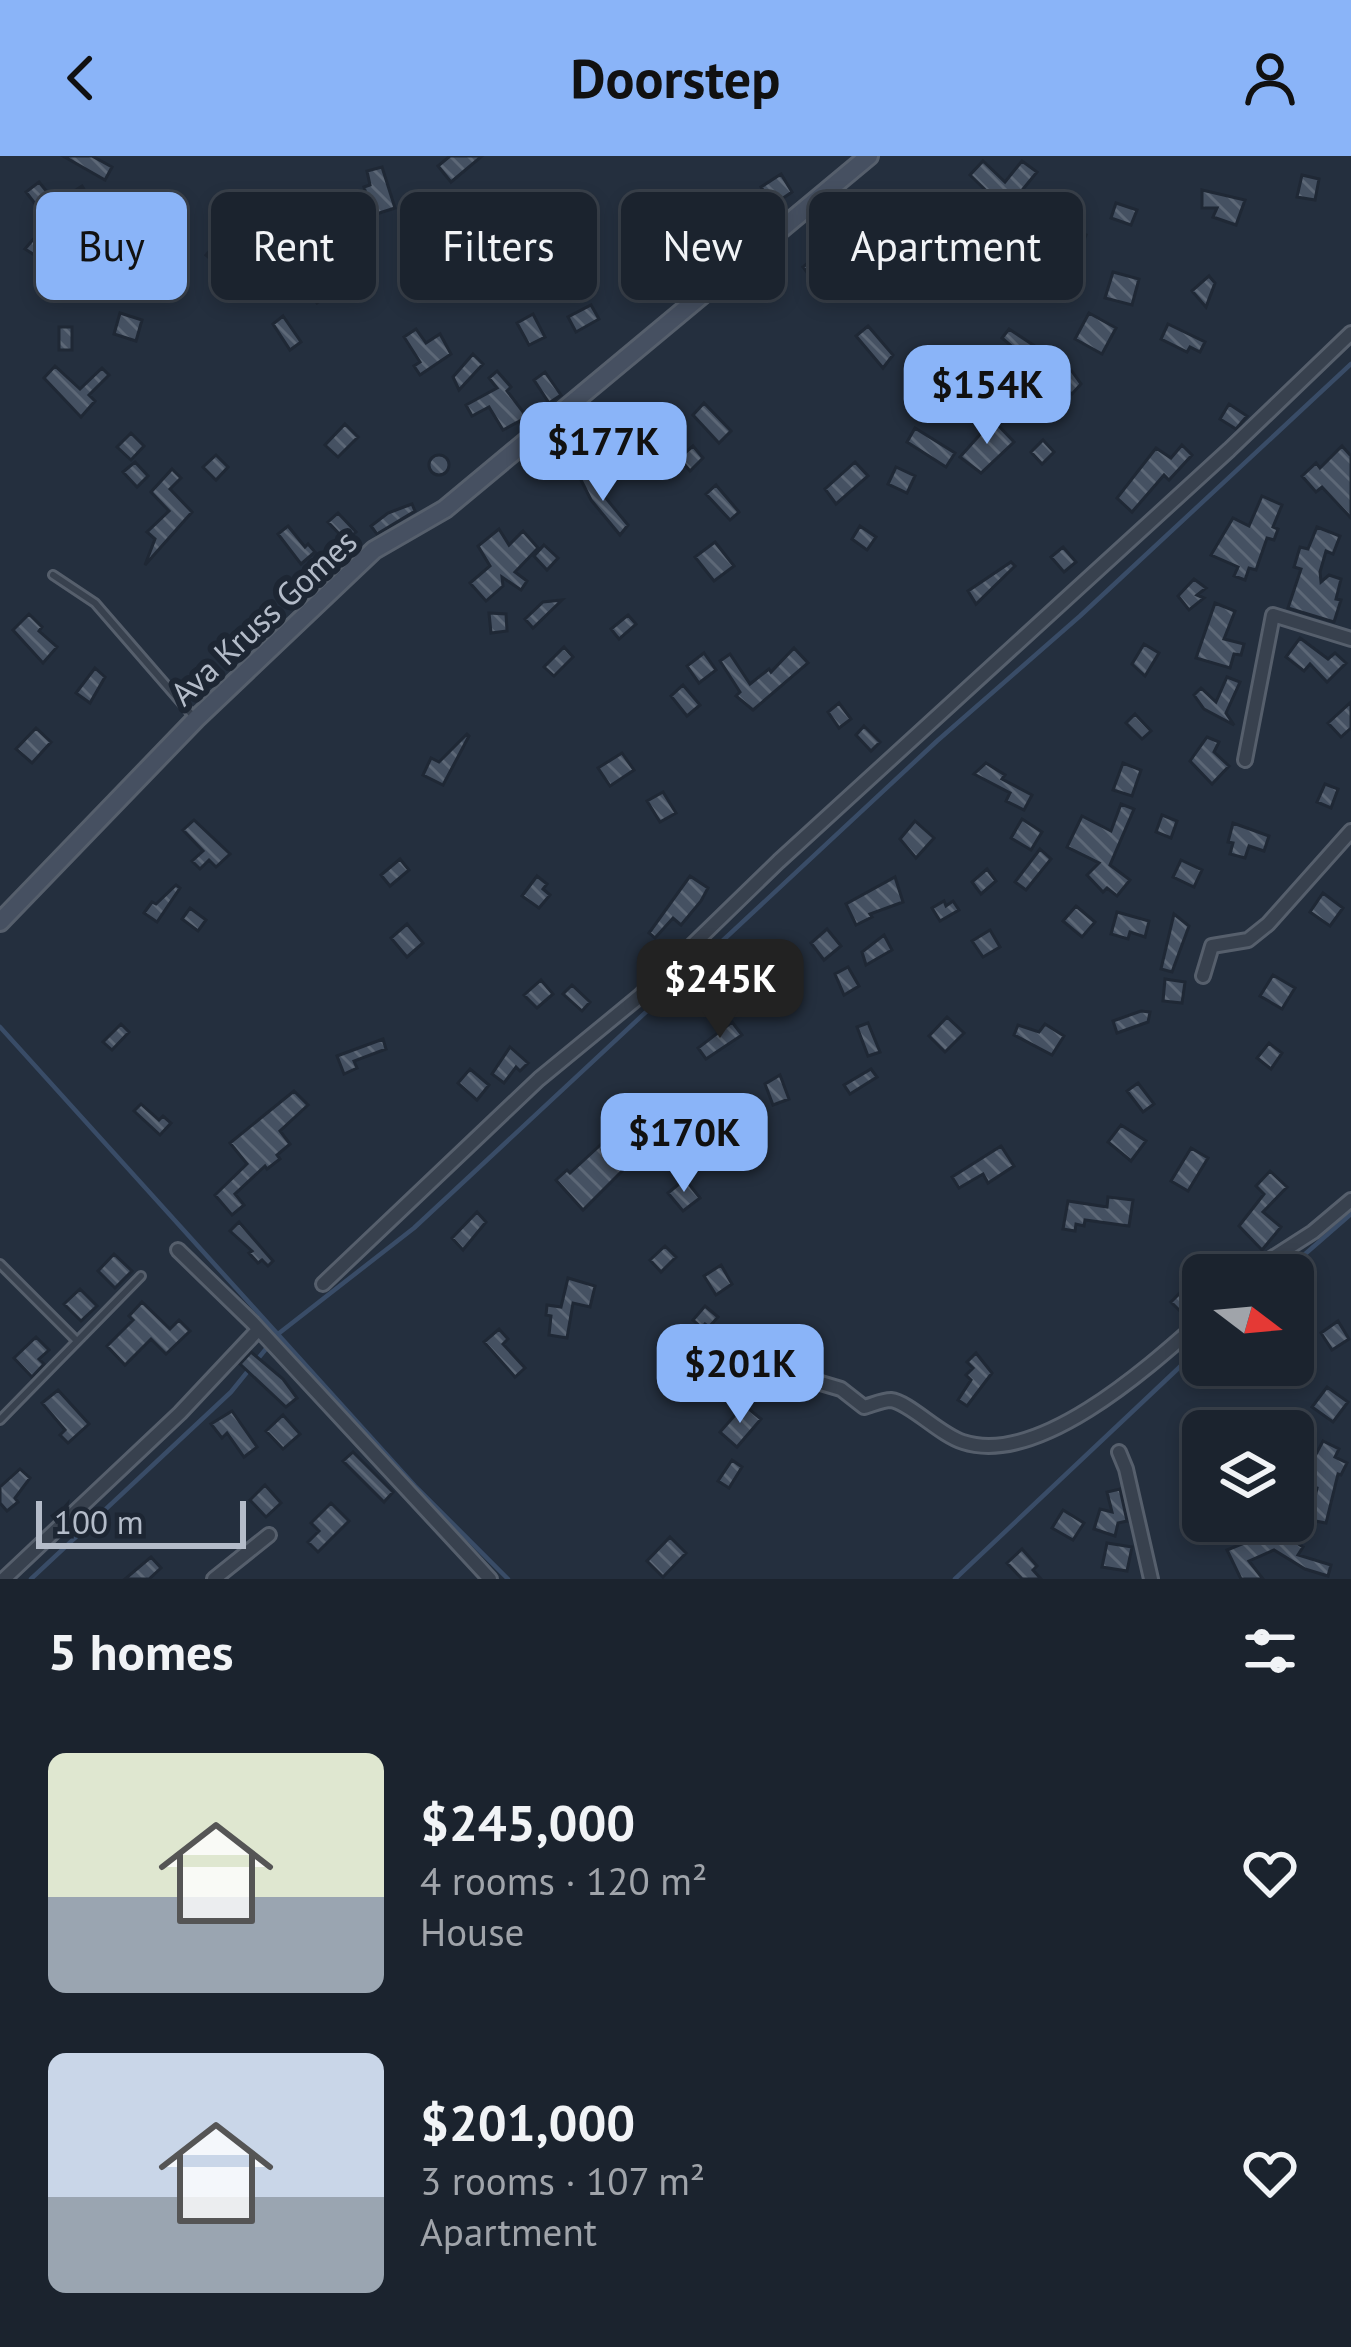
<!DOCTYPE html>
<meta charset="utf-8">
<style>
body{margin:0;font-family:"PT Sans",sans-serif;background:#242b36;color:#f1f3f6;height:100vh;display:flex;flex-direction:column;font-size:45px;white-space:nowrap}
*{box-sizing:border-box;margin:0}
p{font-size:39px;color:#a0a4aa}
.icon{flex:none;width:66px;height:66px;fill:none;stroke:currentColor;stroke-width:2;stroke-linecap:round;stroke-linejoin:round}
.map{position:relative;height:1423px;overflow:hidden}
.panel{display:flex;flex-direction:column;background:#1b232e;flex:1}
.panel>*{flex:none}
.top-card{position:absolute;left:36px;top:36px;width:1281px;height:108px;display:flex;gap:24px}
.needle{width:78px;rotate:106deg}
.controls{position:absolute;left:1182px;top:1098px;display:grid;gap:24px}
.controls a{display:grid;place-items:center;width:132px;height:132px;border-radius:18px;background:#1b232e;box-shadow:0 6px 18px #0003,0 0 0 3px #39404a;font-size:60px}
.scale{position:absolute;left:36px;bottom:30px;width:210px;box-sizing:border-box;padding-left:12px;border:6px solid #b4bcc9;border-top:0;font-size:33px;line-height:42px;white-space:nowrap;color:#b4bcc9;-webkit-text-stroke:9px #1d2633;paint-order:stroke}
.price{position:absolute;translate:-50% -102px;padding:0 27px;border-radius:24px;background:#8ab4f8;color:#111;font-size:39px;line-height:78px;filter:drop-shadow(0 3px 6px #0008)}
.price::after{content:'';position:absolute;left:50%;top:72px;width:36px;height:27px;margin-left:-18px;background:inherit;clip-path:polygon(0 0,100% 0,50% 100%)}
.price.on{background:#222;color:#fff}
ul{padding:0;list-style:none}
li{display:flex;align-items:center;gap:36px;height:300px;padding:0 48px}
li span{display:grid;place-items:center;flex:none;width:336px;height:240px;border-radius:18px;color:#555}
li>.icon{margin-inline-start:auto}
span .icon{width:144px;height:144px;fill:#fffc;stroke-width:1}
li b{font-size:51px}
h2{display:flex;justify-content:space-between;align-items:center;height:144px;padding:0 48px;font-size:51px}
.tag{padding:0 42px;border-radius:18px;background:#1b232e;box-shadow:0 6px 18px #0003,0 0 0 3px #39404a;font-size:42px;line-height:108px}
.tag.on{background:#8ab4f8;color:#111}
header{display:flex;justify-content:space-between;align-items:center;height:156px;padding:0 48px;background:#8ab4f8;color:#111;font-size:54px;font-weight:600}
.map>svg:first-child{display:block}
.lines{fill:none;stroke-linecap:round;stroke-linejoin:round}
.stream{stroke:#394c67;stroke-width:4.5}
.building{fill:url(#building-back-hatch);stroke:#1f2835;stroke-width:3}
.lane-casing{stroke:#565f6c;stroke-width:12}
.street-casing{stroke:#565f6c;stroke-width:18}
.secondary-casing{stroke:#565f6c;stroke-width:22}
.lane{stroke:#38414e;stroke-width:6}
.street{stroke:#38414e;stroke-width:12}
.secondary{stroke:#465061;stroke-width:16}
.labels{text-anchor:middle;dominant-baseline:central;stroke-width:12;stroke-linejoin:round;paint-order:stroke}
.street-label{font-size:33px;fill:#b4bcc9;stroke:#1d2633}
</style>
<header><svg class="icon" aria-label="back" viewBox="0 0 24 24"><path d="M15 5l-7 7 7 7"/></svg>Doorstep<svg class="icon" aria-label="person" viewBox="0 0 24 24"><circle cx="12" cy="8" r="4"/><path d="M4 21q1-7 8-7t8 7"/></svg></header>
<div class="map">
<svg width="1351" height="1423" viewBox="0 0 1351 1423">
<defs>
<pattern id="building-back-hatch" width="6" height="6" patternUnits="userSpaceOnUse" patternTransform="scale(3)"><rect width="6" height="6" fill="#455162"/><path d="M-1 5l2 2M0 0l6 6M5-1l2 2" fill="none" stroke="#5d6877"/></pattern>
</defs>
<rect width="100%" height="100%" fill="#242f3e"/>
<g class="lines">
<!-- stream -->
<path class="stream" d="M0,871L415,1330L508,1423
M1281,1119L1351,1058
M31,1423L231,1236L278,1178L414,1072L937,585L1080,460L1351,208
M955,1423L1203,1189"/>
</g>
<!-- building -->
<path class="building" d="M63,0H92L112,11L105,24Z
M450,0H482L451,26L438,10Z
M983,5L1005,26L1022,5L1037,16L1006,54L970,19Z
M382,11L395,52L345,68L344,65L369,48L364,31L370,29L367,15Z
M781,18L792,36L773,49L761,31Z
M1302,19L1319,23L1315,44L1297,41Z
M39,26L56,47L82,30L92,46L84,62L65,76L43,58L26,36Z
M1202,34L1245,44L1236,69L1213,61L1217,52H1202Z
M300,46L323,68L310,82L287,60Z
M1116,47L1137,54L1131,69L1111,62Z
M970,49L989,63L937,115L920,95L913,103L901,92L935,55L953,71Z
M232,70L246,84L221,112L206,99Z
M123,71L138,86L124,99L109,85Z
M427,71L432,83L469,75L473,90L435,99L432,83L412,94L406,82Z
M1069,73L1086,79L1080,95L1064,91Z
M36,80L50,92L41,103L25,93Z
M836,80L842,88L822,105L816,97Z
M816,100L829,117L816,128L803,111Z
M1113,116L1139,123L1132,149L1105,142Z
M1209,120L1215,127L1206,151L1192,135Z
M339,121L344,128L317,147L311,138Z
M591,149L599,163L576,176L568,161Z
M120,157L142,164L136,185L114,178Z
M1089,157L1116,172L1102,198L1075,183Z
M533,158L545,181L529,189L517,167Z
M283,160L301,186L290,194L273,168Z
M1168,168L1205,186L1200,196L1190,191L1187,196L1161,183Z
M868,170L893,199L883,212L856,180Z
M59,171H72V194H59Z
M416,173L426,187L440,178L451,198L420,219L414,210L420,206L404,181Z
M1009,173L1071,214L1081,228L1072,238L1063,231L1045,252L1031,239L1051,216L1033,200L1029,205L1002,182Z
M473,198L483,208L459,234L453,221Z
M55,210L80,233L102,212L109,219L89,239L95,245L81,261L44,222Z
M497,215L511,231L507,235L527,261L503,274L489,251L472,260L466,249L497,232L489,222Z
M545,216L561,239L549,247L534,224Z
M704,247L731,275L719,287L693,259Z
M1229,248L1247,260L1236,273L1220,263Z
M993,264L1014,286L981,317L960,301Z
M345,268L358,281L338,301L325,289Z
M915,272L955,297L946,311L907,286Z
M131,277L144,290L131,304L117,291Z
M558,281L567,299L550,307L542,289Z
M1043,284L1054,296L1042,308L1031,296Z
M1182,289L1192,299L1169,324L1164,319L1132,356L1117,342L1156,292L1171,302Z
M693,290L703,302L690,315L679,302Z
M1342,290L1351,300V362L1322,331L1316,336L1302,320L1316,307L1320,312Z
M429 309a10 10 0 1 1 20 0a10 10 0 1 1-20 0Z
M216,299L228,311L216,324L203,311Z
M135,306L148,320L137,331L123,316Z
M855,306L868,320L836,348L825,333Z
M896,311L915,320L907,337L888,328Z
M172,313L181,322L170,333L192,356L145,409L155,383L147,376L169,355L151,336Z
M591,317L600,335L628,369L620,379L591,344L580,322Z
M716,329L739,356L730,364L706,338Z
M1262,340L1282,349L1273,371L1278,373L1274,384L1267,382L1256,414L1249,412L1245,424L1234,420L1238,411L1211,399L1233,362L1249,370Z
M412,348L415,355L377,378L371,370L388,357Z
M338,357L356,376L346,385L328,366Z
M288,370L305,391L308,388L315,396L301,408L278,378Z
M860,370L876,381L867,394L852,383Z
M1317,371L1340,380L1333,398L1326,395L1320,416L1321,426L1329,419L1341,423L1336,443L1341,444L1334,466L1288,452L1301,413L1294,411L1300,391L1308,393Z
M499,373L509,389L523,375L538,392L515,416L527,425L521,434L502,421L503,430L486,445L470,427L490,410L478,390Z
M715,386L734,410L714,425L695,401Z
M544,389L558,402L547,414L534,400Z
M1063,391L1076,406L1064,416L1051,401Z
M1011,406L1015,410L976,448L968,435Z
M1194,423L1206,432L1197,439L1204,442L1189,454L1178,440Z
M562,444L533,472L525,463L543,446Z
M1215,447L1235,455L1224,483L1244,488L1241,499L1234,498L1230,512L1196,502Z
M489,457L506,458L507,475L491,477Z
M29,458L42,471L39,475L57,491L43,507L13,474Z
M628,459L636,468L619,483L611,473Z
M1300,482L1328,503L1335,497L1346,507L1327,526L1310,508L1304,515L1286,501Z
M1144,488L1159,497L1145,520L1132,508Z
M564,491L573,501L554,520L544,511Z
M794,492L808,507L753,554L736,540L740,536L720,505L730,498L750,528L769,513L771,516Z
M704,497L716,514L699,527L687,510Z
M95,512L105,521L90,547L76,537Z
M1227,521L1240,526L1226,557L1234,569L1204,553L1194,539L1201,532L1216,546Z
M683,529L700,549L687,560L671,540Z
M1351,546V572L1341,581L1328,567Z
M839,547L851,563L839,572L828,556Z
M1135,558L1151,575L1142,583L1126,567Z
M864,570L880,586L871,595L856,579Z
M36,572L51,586L32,607L16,593Z
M467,578L469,580L443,629L423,619L431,602L439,606Z
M1207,581L1219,586L1214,596L1229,610L1212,628L1190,605Z
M622,597L634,614L610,630L598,612Z
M986,607L1005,619L1002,623L1032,639L1024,654L1006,645L1010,637L974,618Z
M1123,607L1141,614L1132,640L1113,634Z
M1325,628L1338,633L1331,652L1317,646Z
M663,636L676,657L660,666L647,645Z
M1121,648L1134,653L1110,709L1130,724L1117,740L1107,732L1103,736L1087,719L1099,707L1067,691L1082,660L1111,675Z
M1162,659L1177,665L1171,682L1156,676Z
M1022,663L1042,676L1031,694L1011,682Z
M194,664L230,698L216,711L209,704L200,713L192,705L203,695L183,674Z
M915,665L934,682L916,702L900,683Z
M1233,667L1269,680L1264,695L1249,690L1245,702L1230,698L1233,687L1228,686Z
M1040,693L1051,703L1026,734L1015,726Z
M400,703L409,714L390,730L381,719Z
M1181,704L1202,714L1194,731L1173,721Z
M987,713L996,725L981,738L972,726Z
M537,720L547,728L543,733L550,739L539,752L522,740Z
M690,720L708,732L701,745L681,769L673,762L655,782L649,777Z
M895,721L903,746L870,758L872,761L856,769L846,748Z
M176,729L180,732L157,766L144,757L152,746L156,748Z
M1323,737L1343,752L1330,770L1310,756Z
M944,745L946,750L953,745L959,754L940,765L932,752Z
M1076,750L1095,766L1082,781L1063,765Z
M190,752L206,764L198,775L182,763Z
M1117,756L1149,765L1145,781L1130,776L1128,783L1111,778Z
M1174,758L1189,770L1172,816L1161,813Z
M407,768L423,787L407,801L391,782Z
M827,773L841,790L824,804L811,787Z
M990,774L1000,791L983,801L972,785Z
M884,779L892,794L866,809L862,796Z
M848,811L859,830L844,839L835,818Z
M1273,819L1295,832L1282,853L1260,840Z
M1165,823L1185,826L1182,847L1163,845Z
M541,824L553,838L537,852L524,839Z
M572,829L590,846L582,855L563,838Z
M1141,855L1150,856L1148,866L1117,877L1113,865Z
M947,861L964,877L945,896L929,880Z
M732,866L742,879L706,903L698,892Z
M868,867L880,896L868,900L857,871Z
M121,868L129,876L112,894L103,886Z
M1045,868L1064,880L1052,899L1014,879L1018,869L1039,876Z
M383,883L386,893L354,905L357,912L344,918L337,900Z
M1269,887L1282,897L1271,913L1257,902Z
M510,891L528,907L520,915L516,911L504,927L492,918Z
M470,913L489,929L477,944L458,927Z
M871,913L877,921L850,938L844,929Z
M780,919L789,943L773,949L765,928Z
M1138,927L1154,948L1143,956L1127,935Z
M294,935L308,949L280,975L290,988L277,999L280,1003L267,1013L265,1010L235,1038L244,1049L232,1059L215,1039L247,1008L230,987Z
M692,946L709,961L695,976L680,963Z
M141,948L159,964L163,960L171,967L160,979L134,955Z
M643,958L660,973L649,986L632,972Z
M1121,969L1146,985L1131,1005L1108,986Z
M610,980L633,1004L583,1054L556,1024L567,1014L570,1017Z
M1001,990L1014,1010L988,1027L983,1018L959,1032L952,1021Z
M1191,992L1208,1002L1188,1035L1171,1025Z
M1270,1015L1287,1031L1263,1056L1281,1071L1262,1094L1239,1070L1264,1038L1256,1030Z
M685,1023L700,1042L683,1055L668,1037Z
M1108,1041L1133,1044L1129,1070L1085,1064L1084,1070L1076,1068L1075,1075L1063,1073L1068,1045L1107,1051Z
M477,1056L486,1066L463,1094L452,1082Z
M239,1066L273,1105L268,1110L262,1104L258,1107L249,1097L252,1095L230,1075Z
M665,1090L676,1101L661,1116L650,1104Z
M114,1098L132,1115L115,1132L98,1115Z
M721,1109L732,1128L716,1139L704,1120Z
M568,1122L595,1130L590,1151L573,1147L567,1182L549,1179L551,1160L546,1159L547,1149L561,1151Z
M1189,1128L1202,1142L1184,1159L1171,1146Z
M80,1133L97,1150L81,1165L64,1148Z
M142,1146L170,1173L179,1164L190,1175L166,1198L151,1183L125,1209L107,1190L133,1164L129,1160Z
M705,1150L718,1161L709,1171L705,1168L702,1172L693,1164Z
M1338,1165L1349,1183L1332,1194L1321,1177Z
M499,1173L508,1183L503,1188L525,1212L515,1221L484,1186Z
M742,1176L757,1198L740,1210L724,1188Z
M36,1181L49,1194L39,1203L44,1208L32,1221L14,1202Z
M251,1196L283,1223L297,1242L286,1251L240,1208Z
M976,1197L992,1217L967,1250L958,1244L971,1224L966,1219L973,1212L967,1206Z
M1327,1231L1348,1246L1333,1266L1312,1251Z
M58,1234L89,1268L68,1287L60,1279L65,1274L42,1247Z
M744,1249L761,1263L737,1291L720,1276Z
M232,1255L257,1291L244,1301L227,1277L222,1282L211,1268Z
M283,1259L300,1278L283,1293L266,1275Z
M1323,1285L1339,1293L1335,1301L1347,1307L1341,1319L1338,1318L1326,1367L1310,1364L1317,1332L1293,1324L1297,1314L1306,1317Z
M353,1296L393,1336L384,1346L343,1305Z
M732,1304L742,1311L729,1332L718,1325Z
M20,1313L30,1322L15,1342L18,1346L7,1355L0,1347V1331Z
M265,1329L281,1347L266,1361L250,1344Z
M1120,1333L1127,1365L1118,1367L1115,1380L1094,1373L1100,1353L1112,1356L1107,1336Z
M331,1347L349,1365L318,1396L308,1386L319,1375L311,1367Z
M1063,1354L1084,1367L1073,1384L1052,1372Z
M1263,1365H1282L1283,1378L1303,1391L1298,1399L1331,1409L1328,1420L1305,1413L1274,1394L1249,1405L1263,1423H1241L1227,1394L1264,1379Z
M670,1381L686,1397L663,1421L647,1405Z
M1107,1387L1132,1391L1127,1415L1102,1411Z
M1022,1393L1037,1410L1033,1414L1041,1423H1022L1007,1407Z
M151,1401L161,1412L149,1423H125Z"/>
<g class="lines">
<!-- lane casing -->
<g class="lane-casing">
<path id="lane" d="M53,419L95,447L193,560
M0,1108L77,1185
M0,1264L141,1120"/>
</g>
<!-- street casing -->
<g class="street-casing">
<path id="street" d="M1245,604L1273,459L1351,483
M1203,820L1212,790L1248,784L1268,768L1351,675
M178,1094L253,1167L490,1423
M1246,1119L1313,1076L1351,1044
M323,1128L539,923L640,840L779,705L1229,294L1351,177
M773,1188L814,1225L841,1233L864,1251C872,1249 882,1244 891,1244C909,1246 940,1279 963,1286C1039,1311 1150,1210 1203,1163
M1119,1296L1126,1313L1151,1423
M4,1423L180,1257L258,1174
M214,1423L269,1379"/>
</g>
<!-- secondary casing -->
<g class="secondary-casing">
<path id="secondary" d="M0,766L196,563L374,394L445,353L869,0"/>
</g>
<!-- lane -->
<use href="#lane" class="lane"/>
<!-- street -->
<use href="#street" class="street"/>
<!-- secondary -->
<use href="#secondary" class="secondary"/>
</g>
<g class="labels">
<!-- street labels -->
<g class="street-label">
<text transform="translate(263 461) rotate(-43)">Ava Kruss Gomes</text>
</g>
</g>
</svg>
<div class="controls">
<a><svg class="needle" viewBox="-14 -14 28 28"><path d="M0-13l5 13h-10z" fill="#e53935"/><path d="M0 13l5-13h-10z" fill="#a0a4aa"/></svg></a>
<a><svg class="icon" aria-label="layers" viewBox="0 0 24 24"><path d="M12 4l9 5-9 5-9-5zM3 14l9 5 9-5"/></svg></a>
</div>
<div class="scale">100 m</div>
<b class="price" style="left:987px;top:291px">$154K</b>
<b class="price" style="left:603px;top:348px">$177K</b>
<b class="price on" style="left:720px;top:885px">$245K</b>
<b class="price" style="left:684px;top:1039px">$170K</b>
<b class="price" style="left:740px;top:1270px">$201K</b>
<div class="top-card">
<a class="tag on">Buy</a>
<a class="tag">Rent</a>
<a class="tag">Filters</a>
<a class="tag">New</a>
<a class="tag">Apartment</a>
</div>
</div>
<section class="panel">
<h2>5 homes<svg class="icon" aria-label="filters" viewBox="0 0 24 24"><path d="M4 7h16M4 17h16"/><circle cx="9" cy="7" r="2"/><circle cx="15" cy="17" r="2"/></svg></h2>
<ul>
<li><span style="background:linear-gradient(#dfe7d0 60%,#9aa5b1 0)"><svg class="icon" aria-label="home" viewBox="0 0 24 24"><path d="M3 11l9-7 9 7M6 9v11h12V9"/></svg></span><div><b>$245,000</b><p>4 rooms · 120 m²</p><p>House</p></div><svg class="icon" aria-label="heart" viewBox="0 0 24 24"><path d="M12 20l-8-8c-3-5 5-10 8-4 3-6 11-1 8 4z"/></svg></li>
<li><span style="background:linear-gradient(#c9d6e8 60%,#9aa5b1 0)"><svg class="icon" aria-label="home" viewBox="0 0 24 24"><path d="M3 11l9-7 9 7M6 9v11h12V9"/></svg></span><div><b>$201,000</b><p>3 rooms · 107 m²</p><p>Apartment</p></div><svg class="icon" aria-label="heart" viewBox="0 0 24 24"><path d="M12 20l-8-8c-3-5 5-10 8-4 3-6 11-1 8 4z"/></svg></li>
</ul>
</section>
